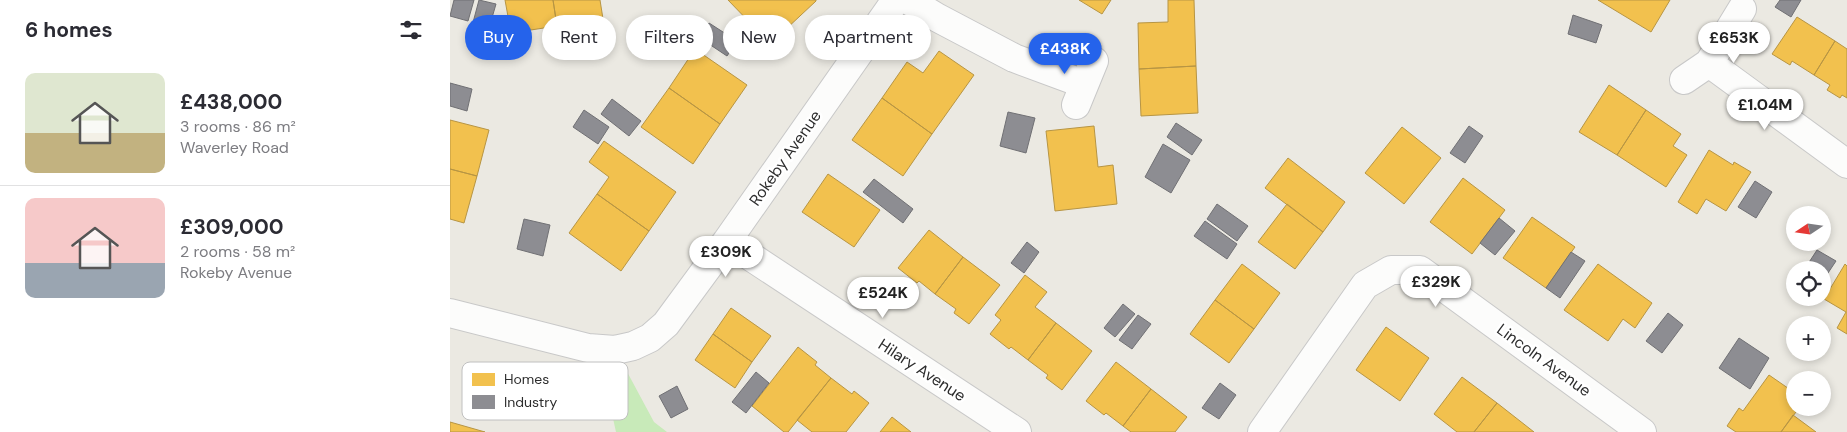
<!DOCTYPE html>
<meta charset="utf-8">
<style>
body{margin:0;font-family:"DM Sans",sans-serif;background:#f2f2f3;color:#2b2b33;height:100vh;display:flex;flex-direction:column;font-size:19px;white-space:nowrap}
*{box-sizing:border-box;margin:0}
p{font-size:16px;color:#7c7c81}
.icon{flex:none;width:28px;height:28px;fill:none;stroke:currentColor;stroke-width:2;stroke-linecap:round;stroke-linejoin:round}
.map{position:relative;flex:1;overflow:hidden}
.panel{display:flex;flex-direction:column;background:#fff;width:450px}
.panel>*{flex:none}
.top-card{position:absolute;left:15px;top:15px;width:475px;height:45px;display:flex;gap:10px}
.needle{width:32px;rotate:257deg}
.fabs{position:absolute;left:1336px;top:206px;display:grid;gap:10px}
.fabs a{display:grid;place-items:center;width:45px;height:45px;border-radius:50%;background:#fff;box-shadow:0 2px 8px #0003;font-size:25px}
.price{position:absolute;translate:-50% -42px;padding:0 11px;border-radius:18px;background:#fff;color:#222;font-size:16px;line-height:32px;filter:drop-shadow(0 1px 2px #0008)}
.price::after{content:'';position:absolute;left:50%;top:30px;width:15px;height:11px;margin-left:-8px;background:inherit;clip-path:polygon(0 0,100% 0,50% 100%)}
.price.active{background:#2563eb;color:#fff}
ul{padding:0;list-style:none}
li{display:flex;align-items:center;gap:15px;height:125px;padding:0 25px}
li+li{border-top:1px solid #e1e1e2}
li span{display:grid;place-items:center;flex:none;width:140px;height:100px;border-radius:10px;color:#555}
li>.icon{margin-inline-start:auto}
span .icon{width:60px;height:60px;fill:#fffc;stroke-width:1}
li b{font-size:21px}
h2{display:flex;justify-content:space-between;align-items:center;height:60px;padding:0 25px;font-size:21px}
.chip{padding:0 18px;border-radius:22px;background:#fff;box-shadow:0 2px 8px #0003;font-size:18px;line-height:45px}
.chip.active{background:#2563eb;color:#fff}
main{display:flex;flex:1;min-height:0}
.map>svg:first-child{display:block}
.green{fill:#c8eab9}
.homes{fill:#f2c14e;stroke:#b79544}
.industry{fill:#8d8d92;stroke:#707074}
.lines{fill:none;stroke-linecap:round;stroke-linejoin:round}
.minor-casing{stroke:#c8c8c8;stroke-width:30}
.minor{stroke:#fcfcfb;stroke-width:28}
.labels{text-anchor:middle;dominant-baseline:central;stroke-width:5;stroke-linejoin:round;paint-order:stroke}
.street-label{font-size:16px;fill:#2d2d2d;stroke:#fff}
.key{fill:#fff;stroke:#c0c0c0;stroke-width:1}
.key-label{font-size:14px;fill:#2d2d2d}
</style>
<main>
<section class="panel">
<h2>6 homes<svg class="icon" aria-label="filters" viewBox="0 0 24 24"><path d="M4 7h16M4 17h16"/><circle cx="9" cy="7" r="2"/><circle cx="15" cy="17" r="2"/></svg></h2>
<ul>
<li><span style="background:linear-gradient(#dfe7d0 60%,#c2b280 0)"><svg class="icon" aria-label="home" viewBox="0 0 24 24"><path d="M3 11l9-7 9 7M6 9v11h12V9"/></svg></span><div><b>£438,000</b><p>3 rooms · 86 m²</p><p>Waverley Road</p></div></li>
<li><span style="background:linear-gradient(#f6c9c9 65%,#9aa5b1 0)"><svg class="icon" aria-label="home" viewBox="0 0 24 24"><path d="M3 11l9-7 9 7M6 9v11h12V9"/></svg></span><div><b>£309,000</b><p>2 rooms · 58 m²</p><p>Rokeby Avenue</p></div></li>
</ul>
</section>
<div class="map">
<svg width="1397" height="432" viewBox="0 0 1397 432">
<rect width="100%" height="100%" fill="#ebe9e2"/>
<!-- green -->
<path class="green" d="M152,368H175L204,422L217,432H166Z"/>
<!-- homes -->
<path class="homes" d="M55,0H103L107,26L61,33Z
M103,0H150L153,19L107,26Z
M278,0H366V1L335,30L321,15L306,29Z
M629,0H661L652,14Z
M718,0H744L746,66L689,69L688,23L718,22Z
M1148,0H1220L1201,32Z
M1347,17L1385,41L1364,75L1342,61L1340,65L1322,54Z
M1385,41L1397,49V98L1392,95L1390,98L1377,90L1380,85L1364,75Z
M245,49L297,85L270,124L219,88Z
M489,51L524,75L482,134L432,98L457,62L473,73Z
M746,66L748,113L691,116L689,69Z
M1159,85L1196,110L1167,155L1129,132Z
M219,88L270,124L243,164L191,127Z
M432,98L482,134L453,176L402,140Z
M1196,110L1231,134L1223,146L1237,155L1216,187L1167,155Z
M0,120L39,130L27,176L0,169Z
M644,126L648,167L663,165L667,204L605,211L596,131Z
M952,127L991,158L954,204L915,173Z
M154,141L226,192L199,231L147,194L159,177L139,162Z
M1259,150L1283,165L1284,162L1301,172L1276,211L1256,199L1247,214L1228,202Z
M838,158L895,202L873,232L815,188Z
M0,169L27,176L14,223L0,219Z
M378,174L430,210L404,247L352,212Z
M1013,178L1055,210L1022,254L980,222Z
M147,194L199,231L171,271L119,233Z
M837,204L873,232L845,269L808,242Z
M1082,217L1125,247L1096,288L1053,258Z
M479,230L513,257L485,294L469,281L467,283L448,268Z
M513,257L550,285L519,324L504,313L506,309L485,294Z
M792,264L830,293L804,329L765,300Z
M1148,264L1202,303L1185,328L1173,319L1158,341L1114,310Z
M1395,264L1397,266V334L1387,328L1396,312L1374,299Z
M575,275L597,292L585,307L606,323L578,360L561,347L559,349L540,334L551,320L545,315Z
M765,300L804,329L779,363L740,334Z
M281,308L321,336L302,362L263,334Z
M606,323L642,351L612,390L596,378L598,375L578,360Z
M936,327L979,358L950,401L906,370Z
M263,334L302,362L285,388L245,360Z
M348,347L367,362L365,365L381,378L338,432H334L302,406Z
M666,362L701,389L673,426L656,413L654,415L636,401Z
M1319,375L1345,393V408H1349L1331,432H1286L1277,426L1289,408L1293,411Z
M1012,377L1047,403L1024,432H1007L984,414Z
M381,378L402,394L404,391L419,403L396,432H362L347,420Z
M701,389L737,417L725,432H681L673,426Z
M1047,403L1084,432H1024Z
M1343,415L1366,432H1331Z
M442,417L461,432H430Z
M0,422L35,432H0Z"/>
<!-- industry -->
<path class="industry" d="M4,0H24L18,21L0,16Z
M29,0L46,4L37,35L21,30Z
M1330,0H1351L1341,17L1325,7Z
M1123,15L1152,25L1146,43L1118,34Z
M259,23L287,41L277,56L250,38Z
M0,83L22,89L17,111L0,106Z
M162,99L191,121L179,136L151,114Z
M134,110L159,127L148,144L123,127Z
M558,112L585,118L576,153L550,146Z
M726,123L752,140L742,155L717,137Z
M1019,126L1033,136L1015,163L1000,153Z
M713,144L740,160L721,193L695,177Z
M424,179L463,209L453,223L413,192Z
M1305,181L1322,192L1306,218L1288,207Z
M767,204L798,226L787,241L757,219Z
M1049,218L1065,231L1045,255L1030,243Z
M74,219L100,225L93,256L67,249Z
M755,221L787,244L777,259L744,236Z
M577,242L589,252L574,273L561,263Z
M1367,250L1386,261L1372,282V270H1354Z
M1121,252L1135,261L1110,298L1096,288Z
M673,304L685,314L665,337L654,328Z
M1218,313L1233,325L1212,353L1196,341Z
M688,315L701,324L682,349L669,340Z
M1289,338L1319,358L1300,389L1269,368Z
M306,372L319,383L296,413L282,402Z
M770,383L786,395L769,419L752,408Z
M227,386L238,409L221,418L209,396Z"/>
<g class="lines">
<!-- minor casing -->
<g class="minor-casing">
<path id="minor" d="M458,0L488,18L564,58L634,84
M1259,63L1397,164
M1234,80L1259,63L1292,9
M626,105L644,61
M277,241L567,432
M0,313L138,348L165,350L183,346L200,338L216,324L277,241L446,0
M812,432L915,285L941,270H970L1192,432"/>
</g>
<!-- minor -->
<use href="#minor" class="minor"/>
</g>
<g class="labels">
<!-- street labels -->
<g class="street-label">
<text transform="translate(335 158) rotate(-55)">Rokeby Avenue</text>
<text transform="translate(1094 360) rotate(36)">Lincoln Avenue</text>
<text transform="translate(472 370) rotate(33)">Hilary Avenue</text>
</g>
</g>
<!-- legend -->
<rect x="12" y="362" width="166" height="58" rx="8" class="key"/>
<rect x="22" y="373" width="23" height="13" fill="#f2c14e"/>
<rect x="22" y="395" width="23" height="14" fill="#8d8d92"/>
<g class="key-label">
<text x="54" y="384">Homes</text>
<text x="54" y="407">Industry</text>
</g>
</svg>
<div class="fabs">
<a><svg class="needle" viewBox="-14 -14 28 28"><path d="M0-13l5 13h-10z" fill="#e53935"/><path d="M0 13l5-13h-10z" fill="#7c7c81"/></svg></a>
<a><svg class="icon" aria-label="locate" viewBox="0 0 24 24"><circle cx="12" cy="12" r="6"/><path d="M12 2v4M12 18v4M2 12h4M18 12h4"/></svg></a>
<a>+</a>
<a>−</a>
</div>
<b class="price" style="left:1284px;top:64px">£653K</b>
<b class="price active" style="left:615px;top:75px">£438K</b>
<b class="price" style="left:1315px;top:131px">£1.04M</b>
<b class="price" style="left:276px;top:278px">£309K</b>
<b class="price" style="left:986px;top:308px">£329K</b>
<b class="price" style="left:433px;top:319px">£524K</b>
<div class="top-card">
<a class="chip active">Buy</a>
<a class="chip">Rent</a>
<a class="chip">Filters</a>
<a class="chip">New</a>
<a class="chip">Apartment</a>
</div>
</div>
</main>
